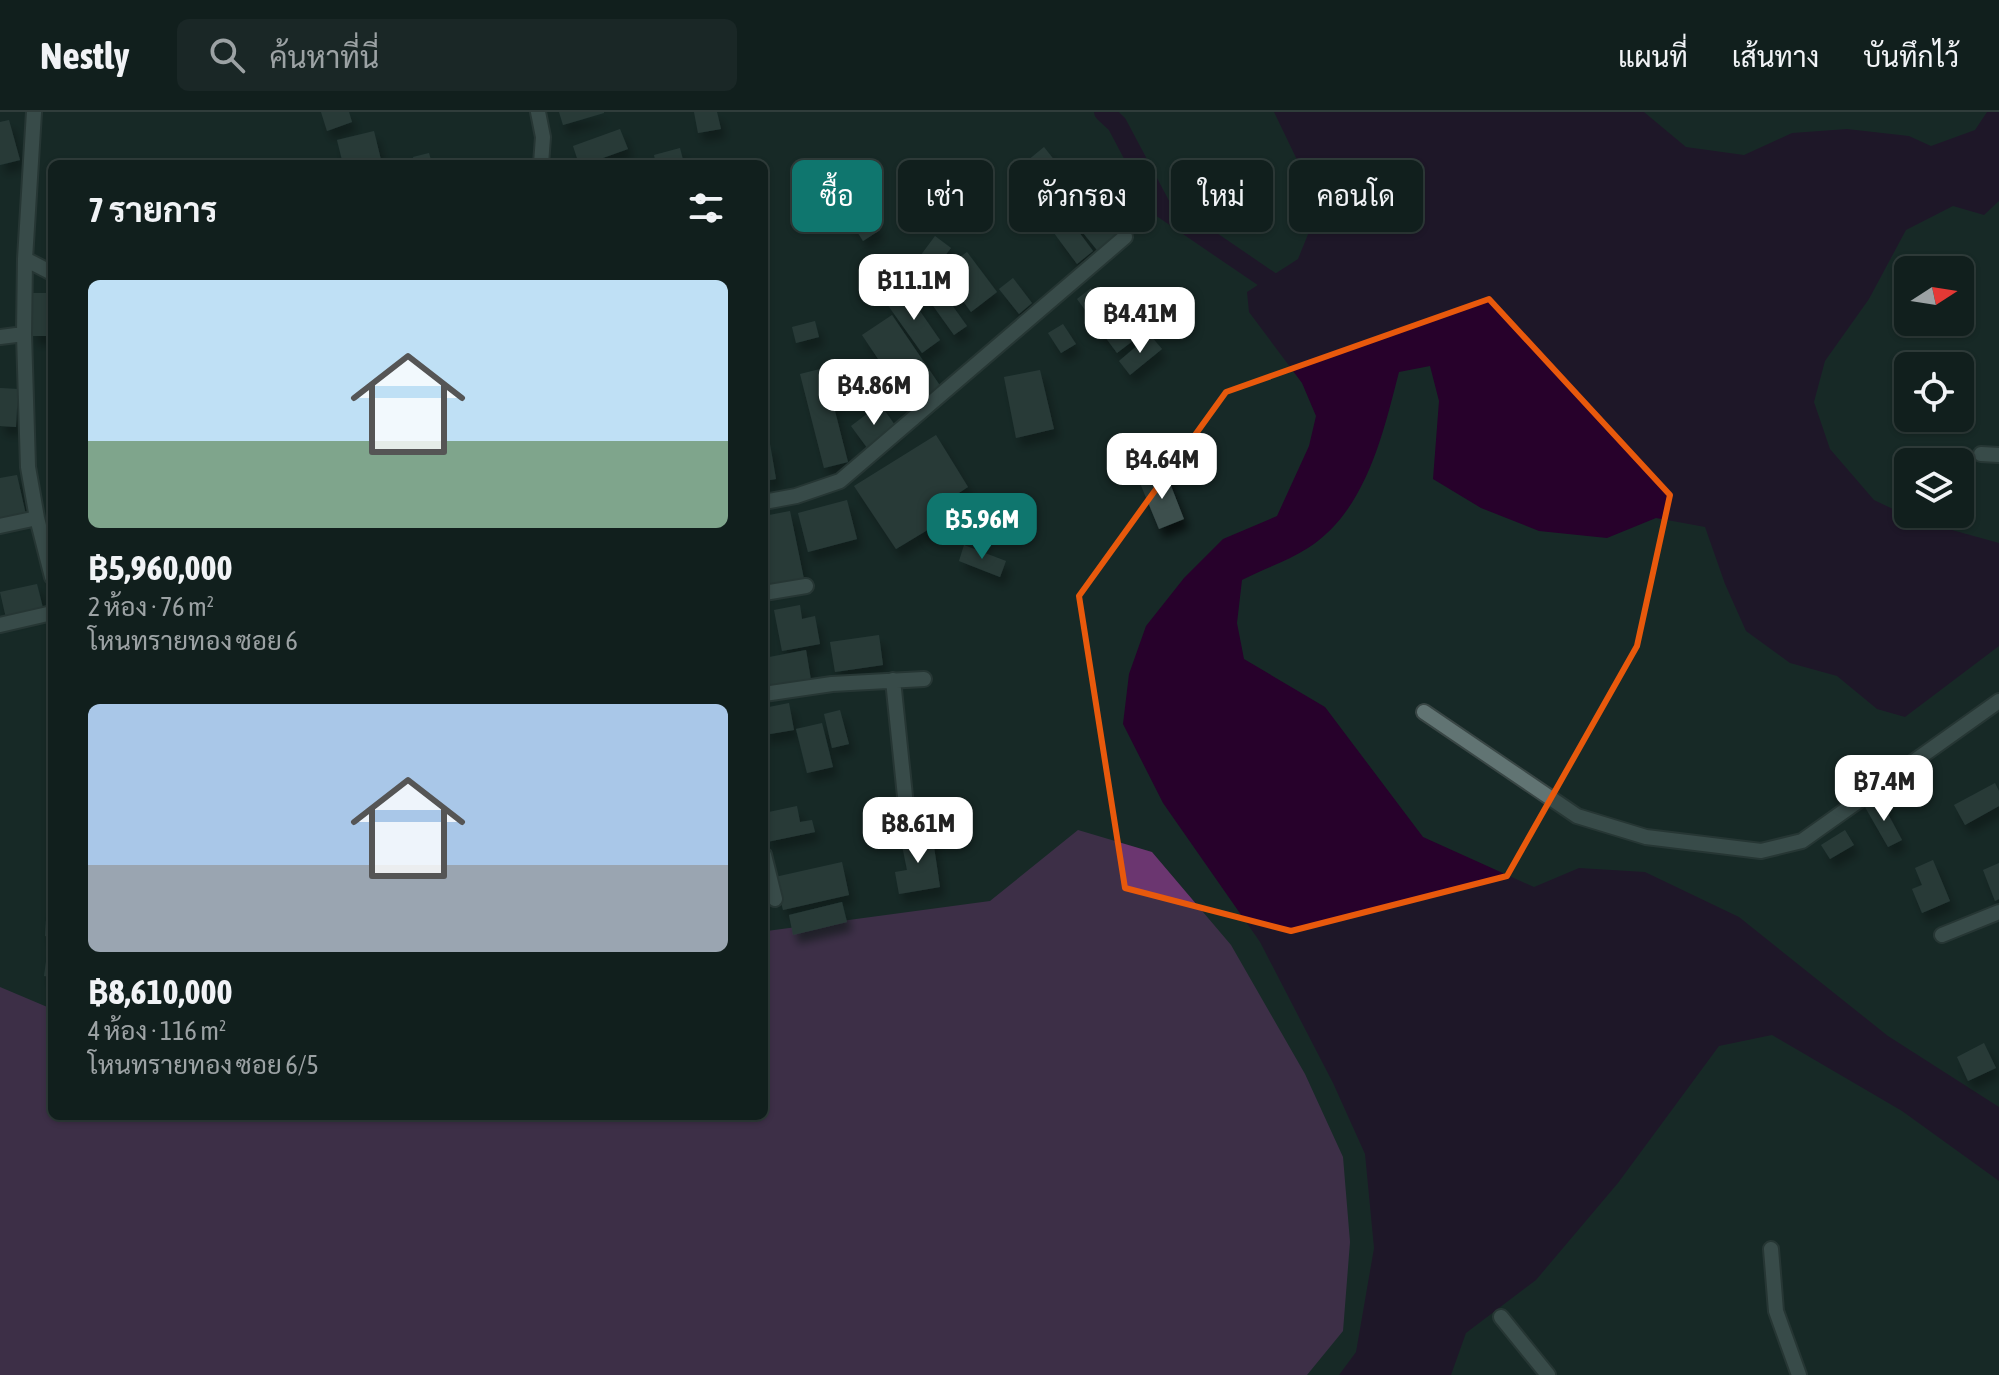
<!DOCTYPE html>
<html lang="th">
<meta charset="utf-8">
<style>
body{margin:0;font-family:"Asap Condensed",Sarabun,sans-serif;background:#1a2726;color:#f1f3f6;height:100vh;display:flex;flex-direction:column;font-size:30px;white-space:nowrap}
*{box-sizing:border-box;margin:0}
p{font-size:26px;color:#9ca2a4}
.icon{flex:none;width:44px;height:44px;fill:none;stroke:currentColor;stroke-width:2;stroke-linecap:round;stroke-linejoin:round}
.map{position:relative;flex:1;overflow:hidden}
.drawer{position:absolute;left:48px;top:48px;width:720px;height:960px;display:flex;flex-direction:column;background:#111f1d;border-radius:12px;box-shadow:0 2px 6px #0004,0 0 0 2px #303d3b}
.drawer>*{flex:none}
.hud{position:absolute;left:792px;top:48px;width:760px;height:72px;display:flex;gap:16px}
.needle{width:52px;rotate:78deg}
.tools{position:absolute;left:1894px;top:144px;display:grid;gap:16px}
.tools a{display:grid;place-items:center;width:80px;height:80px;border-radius:12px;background:#111f1d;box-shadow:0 2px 6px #0004,0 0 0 2px #303d3b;font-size:40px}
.price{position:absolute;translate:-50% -68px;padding:0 18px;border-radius:16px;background:#fff;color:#222;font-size:26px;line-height:52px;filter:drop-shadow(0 2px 4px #0008)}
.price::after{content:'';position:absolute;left:50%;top:48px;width:24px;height:18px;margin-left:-12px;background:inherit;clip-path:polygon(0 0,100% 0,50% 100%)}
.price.on{background:#0f766e;color:#fff}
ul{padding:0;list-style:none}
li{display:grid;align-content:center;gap:16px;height:424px;padding:0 40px}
li span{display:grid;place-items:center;height:248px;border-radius:12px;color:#555}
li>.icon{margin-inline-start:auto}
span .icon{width:144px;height:144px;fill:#fffc;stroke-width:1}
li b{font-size:34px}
h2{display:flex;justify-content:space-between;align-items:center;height:96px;padding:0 40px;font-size:34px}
.tag{padding:0 28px;border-radius:12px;background:#111f1d;box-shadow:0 2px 6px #0004,0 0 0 2px #303d3b;font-size:28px;line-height:72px}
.tag.on{background:#0f766e;color:#fff}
header{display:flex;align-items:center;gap:48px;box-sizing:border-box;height:112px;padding:0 40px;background:#111f1d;border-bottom:2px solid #303d3b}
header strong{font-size:38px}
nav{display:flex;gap:44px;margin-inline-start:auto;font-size:28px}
.search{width:560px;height:72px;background:#1a2726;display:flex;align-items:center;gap:20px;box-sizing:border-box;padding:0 28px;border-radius:12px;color:#9ca2a4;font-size:30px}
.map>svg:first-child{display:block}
.forest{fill:#6b3670}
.water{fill:#27012b}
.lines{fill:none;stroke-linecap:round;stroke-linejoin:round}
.canal{stroke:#27012b;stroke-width:20}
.building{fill:#3d4f4e;filter:url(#shadow)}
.minor-casing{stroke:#394645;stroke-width:18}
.minor{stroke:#617473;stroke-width:14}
.marked{fill:none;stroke:#e8590c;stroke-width:6;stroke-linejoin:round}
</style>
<header>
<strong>Nestly</strong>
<div class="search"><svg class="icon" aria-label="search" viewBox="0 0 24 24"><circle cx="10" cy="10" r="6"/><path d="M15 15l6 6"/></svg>ค้นหาที่นี่</div>
<nav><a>แผนที่</a><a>เส้นทาง</a><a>บันทึกไว้</a></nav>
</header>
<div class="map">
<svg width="1999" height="1263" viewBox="0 0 1999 1263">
<defs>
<filter id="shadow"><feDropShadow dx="5" dy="9" stdDeviation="4" flood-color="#0009"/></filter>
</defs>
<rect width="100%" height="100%" fill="#172927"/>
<!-- forest -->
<path class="forest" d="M1078,718L1152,740L1231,833L1305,962L1343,1045L1350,1130L1343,1219L1307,1263H0V875L52,897V1004H764V816L767,819L990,789Z"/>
<!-- water -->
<path class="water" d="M1274,0H1644L1686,35L1744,43L1792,21L1847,17L1909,24L1931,34L1975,18L1987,0H1999V89L1984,103L1953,94L1906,118L1869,187L1825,249L1814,290L1830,337L1874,388L1916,408L1999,431V534L1905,605L1877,597L1837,564L1790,551L1746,519L1725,472L1705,415L1656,406L1607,426L1539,419L1481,396L1433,367L1439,289L1430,254L1399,260C1383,322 1366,399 1308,436C1288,449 1263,457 1242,468L1237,511L1244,547L1325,595L1423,725L1534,775L1579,756L1645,760L1739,805L1888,924L1999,995V1069L1902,999L1772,923L1719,934L1618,1071L1536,1168L1466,1221L1451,1263H1339L1356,1240L1374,1136L1365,1042L1333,971L1260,830L1163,691L1123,612L1129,562L1146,514L1184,466L1223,427L1277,404L1309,334L1316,304L1302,271L1249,200L1247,180L1298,147L1313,110L1300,54Z"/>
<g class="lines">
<!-- canal -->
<path class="canal" d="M1104,0L1117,12L1161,95L1287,181"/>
</g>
<!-- building -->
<path class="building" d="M321,0H349L352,10L327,19Z
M559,0H604V1L563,13Z
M694,0H717L721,17L698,21Z
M9,8L20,48L0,53V10Z
M620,17L628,37L586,52H579L573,34Z
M374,19L382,52H343L337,28Z
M1044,35L1070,68L1054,82L1027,49Z
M680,36L684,52H656L654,43Z
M429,41L432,52H415L413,45Z
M849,68L880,118L863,129L832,79Z
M1074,70L1101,106L1083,120L1055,84Z
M1110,101L1123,117L1097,138L1084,122Z
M1070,108L1093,139L1077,152L1054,121Z
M935,124L951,136L933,159L918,147Z
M967,140L997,180L971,200L941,159Z
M929,161L967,214L954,223L916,170Z
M1013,166L1032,191L1019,202L999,177Z
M1091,176L1115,209L1131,197L1147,218L1117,241L1077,187Z
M906,179L940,228L922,241L887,192Z
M31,181H52V224H32Z
M892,203L941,275L911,296L862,223Z
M815,209L819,225L796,231L792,215Z
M1063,212L1076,232L1061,241L1048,221Z
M1150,223L1162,237L1130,263L1119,249Z
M824,256L848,350L824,356L800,262Z
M1040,258L1054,317L1016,326L1004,265Z
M0,276L18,277L16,315L0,314Z
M880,292L897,316L868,337L851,314Z
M936,323L968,375L951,386L959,399L896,437L854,374Z
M770,332L776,367L764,369V333Z
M1166,361L1184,407L1159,417L1140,371Z
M17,363L26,403L0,408V366Z
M847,388L857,427L808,440L798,401Z
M790,399L804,467L764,476V404Z
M964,433L1006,449L1000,465L959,449Z
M37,472L43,496L6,506L0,480Z
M800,493L802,507L815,504L820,532L782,539L774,498Z
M879,523L883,553L835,560L830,530Z
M806,538L811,568L764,577V546Z
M789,591L794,618L764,623V596Z
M840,598L849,632L832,636L824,602Z
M822,611L833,655L807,661L796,617Z
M1995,671L1999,679V694L1965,713L1954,693Z
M1880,687L1902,728L1888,735L1865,695Z
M797,694L800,710L812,708L815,720L767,730L764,701Z
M1845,718L1854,733L1830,747L1821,733Z
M932,721L940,775L899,782L895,760L907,758L901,728Z
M1933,748L1950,789L1922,801L1912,777L1922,773L1915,756Z
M842,750L849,783L783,798L775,765Z
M1999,751V787L1995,789L1983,758Z
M842,790L847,810L793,823L789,803Z
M47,792H52V825L45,824Z
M49,828L52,829V865L44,864Z
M1984,931L1996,956L1968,969L1957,945Z"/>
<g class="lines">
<!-- minor casing -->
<g class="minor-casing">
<path id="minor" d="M34,0L25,147L24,222L28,355L37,406L52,465
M538,0L543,25L541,52
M25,147L52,161
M0,225L24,222
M1981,342L1999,343
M764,390L796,384L840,369L1125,125
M0,414L37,406
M764,481L806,474
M0,513L52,501
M893,568L906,694C916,714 930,710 950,708
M764,582L832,572L924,567
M1424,600L1577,704L1646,725L1761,739L1802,729L1999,589
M764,743L775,787
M1942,823L1999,800
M1771,1137L1776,1199L1799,1263
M1501,1205L1548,1263"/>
</g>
<!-- minor -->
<use href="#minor" class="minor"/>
</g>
<!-- marked area -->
<path d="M0 0H1999V1263H0ZM1489,187L1670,383L1637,534L1507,764L1291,819L1125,776L1079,484L1226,280Z" fill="#172927" fill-opacity=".55" fill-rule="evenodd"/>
<path class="marked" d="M1489,187L1670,383L1637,534L1507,764L1291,819L1125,776L1079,484L1226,280Z"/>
</svg>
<div class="tools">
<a><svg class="needle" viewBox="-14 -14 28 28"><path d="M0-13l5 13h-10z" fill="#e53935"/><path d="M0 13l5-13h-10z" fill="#9ca2a4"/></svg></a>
<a><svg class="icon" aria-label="locate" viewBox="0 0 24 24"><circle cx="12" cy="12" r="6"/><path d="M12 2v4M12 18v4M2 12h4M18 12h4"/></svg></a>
<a><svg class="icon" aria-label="layers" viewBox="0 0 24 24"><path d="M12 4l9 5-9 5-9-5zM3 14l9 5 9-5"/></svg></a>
</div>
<b class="price" style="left:914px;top:210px">฿11.1M</b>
<b class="price" style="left:1140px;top:243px">฿4.41M</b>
<b class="price" style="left:874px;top:315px">฿4.86M</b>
<b class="price" style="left:1162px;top:389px">฿4.64M</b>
<b class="price on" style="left:982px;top:449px">฿5.96M</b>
<b class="price" style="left:1884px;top:711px">฿7.4M</b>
<b class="price" style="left:918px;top:753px">฿8.61M</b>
<div class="hud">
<a class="tag on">ซื้อ</a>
<a class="tag">เช่า</a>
<a class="tag">ตัวกรอง</a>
<a class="tag">ใหม่</a>
<a class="tag">คอนโด</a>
</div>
<section class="drawer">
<h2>7 รายการ<svg class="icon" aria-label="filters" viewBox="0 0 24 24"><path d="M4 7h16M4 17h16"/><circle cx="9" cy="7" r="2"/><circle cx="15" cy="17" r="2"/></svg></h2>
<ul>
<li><span style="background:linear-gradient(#bfe0f5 65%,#7fa58c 0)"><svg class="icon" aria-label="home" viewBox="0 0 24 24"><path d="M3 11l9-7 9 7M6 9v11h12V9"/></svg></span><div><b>฿5,960,000</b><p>2 ห้อง · 76 m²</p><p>โหนทรายทอง ซอย 6</p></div></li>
<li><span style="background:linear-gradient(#a9c7e8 65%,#9aa5b1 0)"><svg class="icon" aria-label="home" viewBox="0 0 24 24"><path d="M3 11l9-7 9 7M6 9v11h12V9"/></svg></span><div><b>฿8,610,000</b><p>4 ห้อง · 116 m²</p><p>โหนทรายทอง ซอย 6/5</p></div></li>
</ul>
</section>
</div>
